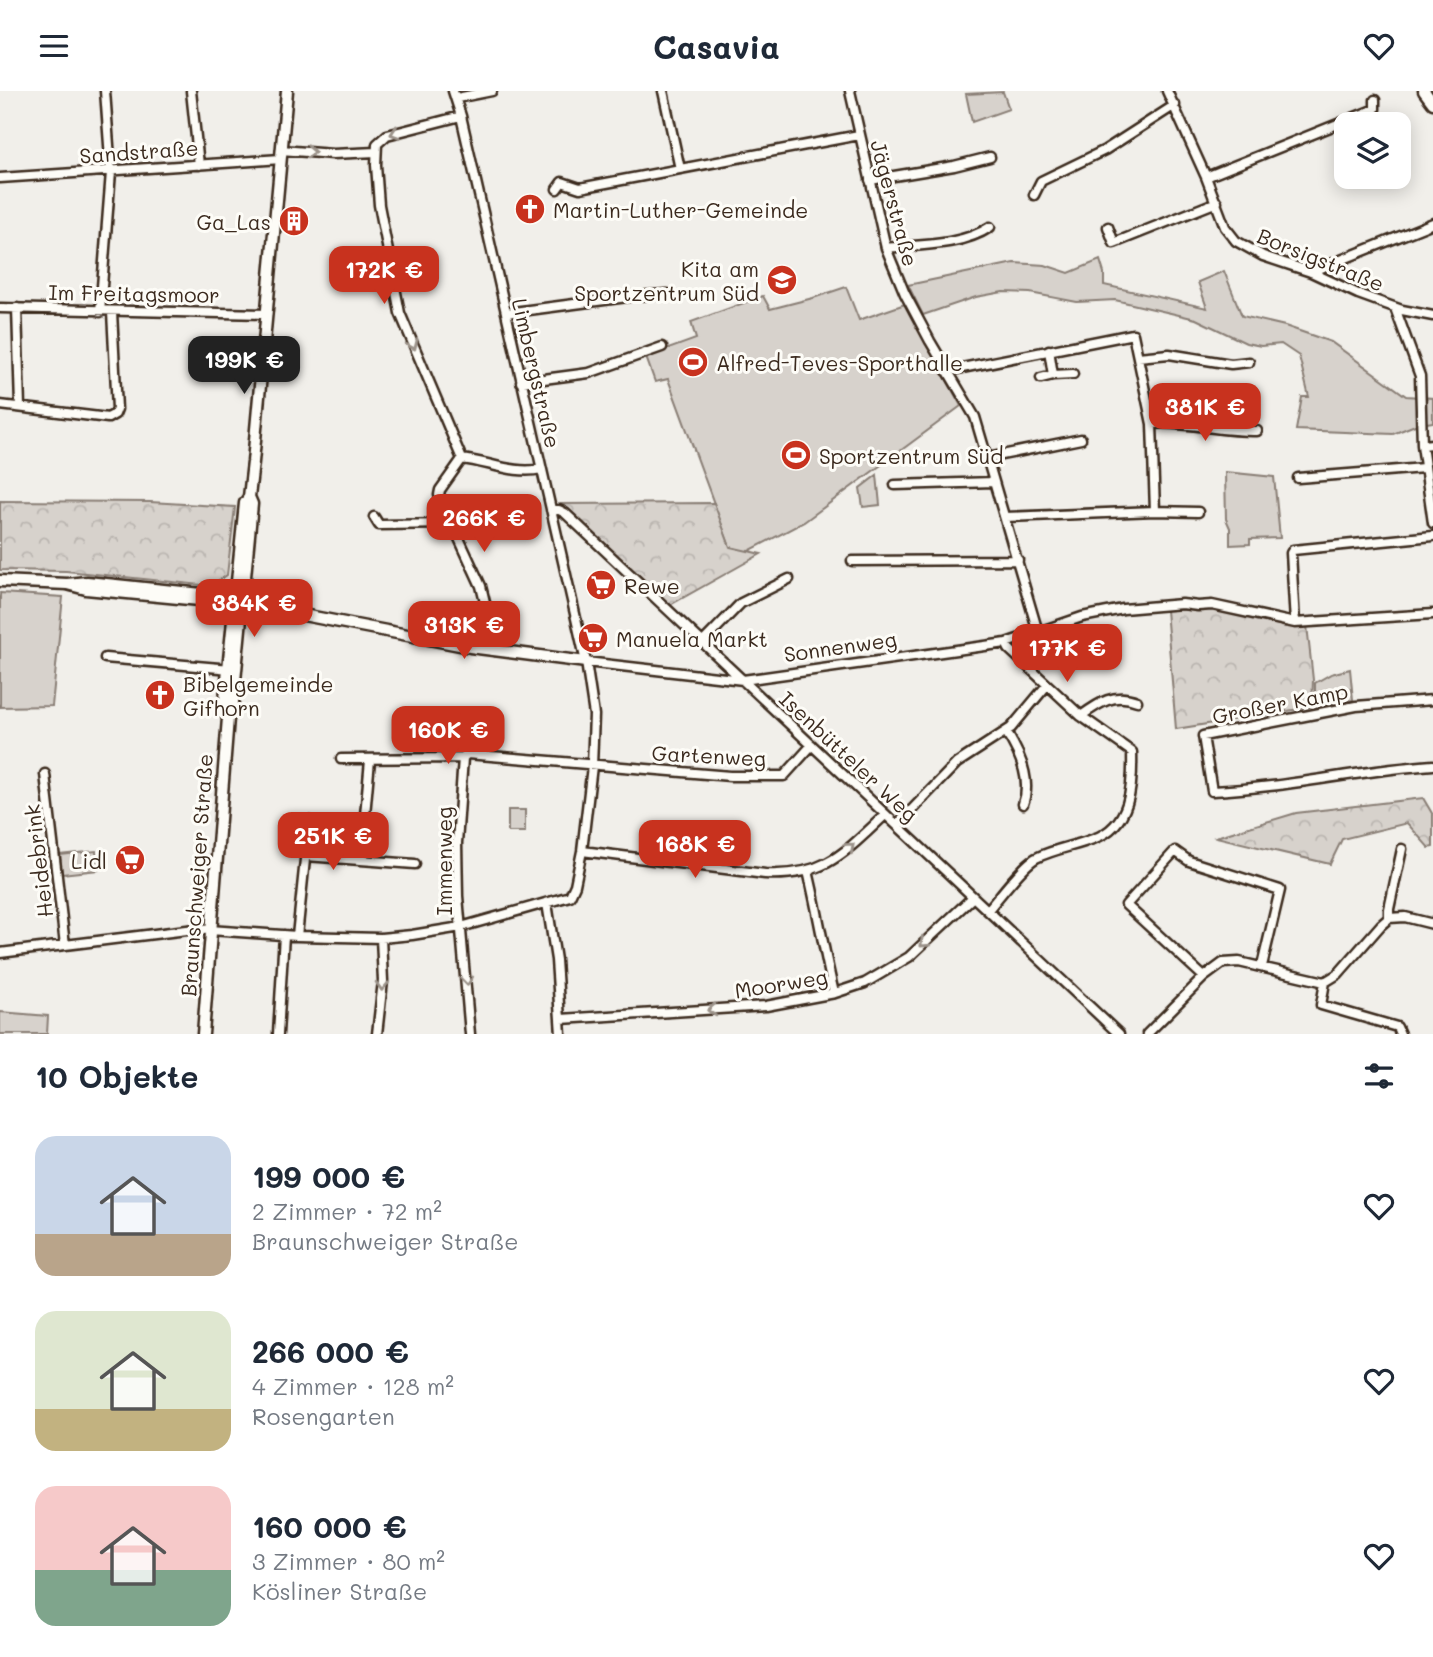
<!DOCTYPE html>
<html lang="de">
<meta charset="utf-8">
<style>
body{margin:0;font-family:Mali,sans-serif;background:#f2f2f3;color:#1f2937;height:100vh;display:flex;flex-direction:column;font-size:26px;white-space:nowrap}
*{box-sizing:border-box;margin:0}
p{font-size:23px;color:#747a83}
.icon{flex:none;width:38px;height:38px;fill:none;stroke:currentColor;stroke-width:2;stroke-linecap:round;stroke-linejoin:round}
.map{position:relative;height:943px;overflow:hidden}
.side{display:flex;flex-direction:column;background:#fff;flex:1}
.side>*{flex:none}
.controls{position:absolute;left:1334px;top:21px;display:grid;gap:14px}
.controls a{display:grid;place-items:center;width:77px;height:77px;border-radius:14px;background:#fff;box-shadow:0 4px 18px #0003;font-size:35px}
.price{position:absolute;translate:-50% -60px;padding:0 16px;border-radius:14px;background:#c8321e;color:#fff;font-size:23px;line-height:46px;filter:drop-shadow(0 2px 4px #0008)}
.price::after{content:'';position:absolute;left:50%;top:42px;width:21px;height:16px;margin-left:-10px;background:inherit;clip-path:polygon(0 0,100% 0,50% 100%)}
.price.selected{background:#222;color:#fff}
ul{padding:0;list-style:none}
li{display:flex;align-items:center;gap:21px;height:175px;padding:0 35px}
li span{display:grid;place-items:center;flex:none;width:196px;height:140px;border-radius:21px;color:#555}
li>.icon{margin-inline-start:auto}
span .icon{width:84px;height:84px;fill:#fffc;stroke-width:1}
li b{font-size:30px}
h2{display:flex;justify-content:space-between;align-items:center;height:84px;padding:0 35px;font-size:30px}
header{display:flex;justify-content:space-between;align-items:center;height:91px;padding:0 35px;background:#fff;font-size:32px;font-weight:800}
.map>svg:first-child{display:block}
.green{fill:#d7d2cc;stroke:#897e75;stroke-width:2}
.forest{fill:url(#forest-crowns);stroke:#897e75;stroke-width:2}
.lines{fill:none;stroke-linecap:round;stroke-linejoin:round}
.minor-casing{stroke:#3b2a1e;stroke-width:13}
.tertiary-casing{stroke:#3b2a1e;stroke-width:15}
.minor{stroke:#fdfcf7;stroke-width:8}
.tertiary{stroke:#fdfcf7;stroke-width:10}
.oneway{stroke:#9c938a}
.labels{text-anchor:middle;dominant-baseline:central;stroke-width:6;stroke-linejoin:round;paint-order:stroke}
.street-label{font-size:21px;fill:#3b2a1e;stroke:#fdfcf7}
.poi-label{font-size:21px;fill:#3b2a1e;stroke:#fdfcf7;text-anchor:start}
</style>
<header><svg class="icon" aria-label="menu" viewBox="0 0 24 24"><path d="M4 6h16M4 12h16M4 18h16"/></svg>Casavia<svg class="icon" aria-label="heart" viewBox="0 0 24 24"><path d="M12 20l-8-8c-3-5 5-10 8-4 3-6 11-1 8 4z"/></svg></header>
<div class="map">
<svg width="1433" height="943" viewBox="0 0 1433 943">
<defs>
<pattern id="forest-crowns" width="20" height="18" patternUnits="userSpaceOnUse" patternTransform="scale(1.75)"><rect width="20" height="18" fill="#d7d2cc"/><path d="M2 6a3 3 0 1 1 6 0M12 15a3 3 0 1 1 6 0" fill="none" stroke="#b9b4af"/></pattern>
</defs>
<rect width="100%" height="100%" fill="#f1efea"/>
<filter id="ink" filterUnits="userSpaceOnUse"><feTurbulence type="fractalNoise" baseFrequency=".0143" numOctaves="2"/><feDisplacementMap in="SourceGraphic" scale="14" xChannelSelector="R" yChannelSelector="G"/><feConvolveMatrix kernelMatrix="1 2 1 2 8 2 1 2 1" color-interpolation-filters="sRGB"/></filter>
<g filter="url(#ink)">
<!-- green -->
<path class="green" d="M1003,1L1009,18L972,31L966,3Z
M1100,169L1104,182V194L1207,217L1198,191L1224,180L1242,225L1285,235L1331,251L1406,305L1433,307V331L1415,334L1393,343L1296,339L1302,306H1309L1299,265L1281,253L1261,255L1246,252L1196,228L1115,209L1077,211L1030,202L1003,201L976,206L923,224L908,194L1014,172L1045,174L1069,182Z
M846,196L859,229L905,213L961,315L804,431L747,461L730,456L668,288L655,291L646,266L696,248L691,231L763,205L770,218L813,207Z
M1225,381L1274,386L1280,447L1250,448V453L1230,454V437L1226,428Z
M877,384L880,414L863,416L860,397Z
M0,502L63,506L52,615L0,616Z
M1350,578L1353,609L1315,615V592L1331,583Z
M508,719H525V741H508Z
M96,760L98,779L62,783L60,764Z
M0,921L48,925L47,943H0Z"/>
<!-- forest -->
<path class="forest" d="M0,410L150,411L235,416L227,484L211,495L66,480L0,479Z
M714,412L730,456L761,463L670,514L562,413Z
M1166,519H1227L1285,536L1307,534L1313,589L1312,616L1176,638Z
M1423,707L1433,724V756L1429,757L1407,732L1342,748L1330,773L1216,746L1296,722Z"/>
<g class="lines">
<!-- minor casing -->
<g class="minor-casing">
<path id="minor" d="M191,0L199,74
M663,0L680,78
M850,0L886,157L905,203L930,250L975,326L1038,541
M1167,0L1206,86L1225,136L1236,150L1263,165L1311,181L1358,203L1402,219L1433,225
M457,7L492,0
M461,25L387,44L377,53L376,74L379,114L400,222L462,368C488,371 516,384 541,378
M281,59L333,63L376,61
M1206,86L1375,18V9
M0,87L281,68
M870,89L954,75L990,66
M557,98L562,91L580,97L859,44
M1034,104L1041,90L1105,59L1175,14
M1108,136L1114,152L1217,111
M886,157C918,154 962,155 990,136
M1311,181L1433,132
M0,217L267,223
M17,217L20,316
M1395,217L1420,285L1422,354L1433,432
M100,221L111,81L105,0
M506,222L635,205L668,203
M1049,259L1053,284L1073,283
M1138,266L1169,263L1231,273L1249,271
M947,280L1133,243L1152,333L1155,420L1005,426
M1041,287L1053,284
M521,291L589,282L662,256
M0,314L108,327L115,323L117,318L112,221
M1152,333C1186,330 1222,341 1257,340
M1422,354L1433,353
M987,367L1081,348
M462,368L440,399L439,404L481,495L494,548V560
M1298,387L1424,377
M895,394L994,391
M551,419H559L565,422L1119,943
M1155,420L1198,421
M374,426L379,434L453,433
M852,470L1018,469
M1295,532L1291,462L1293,459L1433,445
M703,551L741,512L789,488
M105,567L231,578
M586,571L743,589L1006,552L1082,526L1123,518L1182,513L1198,515L1212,514L1295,532L1433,523
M1433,609L1356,615L1203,645L1212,700C1286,697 1359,679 1433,674
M1081,625C1099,612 1114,601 1137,610
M1006,641C1019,661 1032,689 1023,713
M341,668L463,667
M45,683L65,854
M897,734L957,672L1011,637L1047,594
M582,760L765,783C825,786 844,762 885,724
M306,765L415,773
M361,768L370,669
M808,780C818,821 824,861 834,902
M547,812L556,869L561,943
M988,819C999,806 1023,774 1036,767C1054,758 1075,755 1093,748C1131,735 1133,695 1132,661L1081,625L1009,558L1006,552
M1389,827V818L1402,758
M297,845L309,730
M0,862L195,838L297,845L381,847L412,844L461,836L570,805L575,794L582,760L592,675L594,624L586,571L461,25L453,0
M1204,886L1126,814L1175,760L1189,770L1280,799L1262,875
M1325,891L1321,914L1397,936L1400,943
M561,928L766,915L835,902L865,892L909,866L973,806
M278,943L284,844
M377,943L383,890L381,847
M470,943L458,805L457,752L463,667L467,663L730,685H784L812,654
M1147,943L1204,886L1223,872L1239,871L1325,891L1338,883L1381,834L1389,827L1405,826L1433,833"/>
</g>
<!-- tertiary casing -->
<g class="tertiary-casing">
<path id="tertiary" d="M1424,0L1433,12
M0,490L67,493L87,491L240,507
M67,493L86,498L251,514L470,556L586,571
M228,627L224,619L226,598L245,412L249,406L253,371L287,0
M203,943L228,627L232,621L252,413L249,406"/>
</g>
<!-- minor -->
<use href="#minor" class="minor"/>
<!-- tertiary -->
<use href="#tertiary" class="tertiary"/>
</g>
<!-- one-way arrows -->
<defs><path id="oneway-chevron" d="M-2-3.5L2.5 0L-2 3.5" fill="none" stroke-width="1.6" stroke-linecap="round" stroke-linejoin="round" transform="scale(1.75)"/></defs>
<g class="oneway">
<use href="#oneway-chevron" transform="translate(395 42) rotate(162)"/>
<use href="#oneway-chevron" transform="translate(311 61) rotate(3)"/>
<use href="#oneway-chevron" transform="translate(413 254) rotate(67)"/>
<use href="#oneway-chevron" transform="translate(850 756) rotate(-41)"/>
<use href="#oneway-chevron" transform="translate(924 852) rotate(137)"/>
<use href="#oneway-chevron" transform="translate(467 890) rotate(84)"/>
<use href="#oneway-chevron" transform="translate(382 895) rotate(93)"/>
<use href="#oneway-chevron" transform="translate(712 919) rotate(176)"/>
</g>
</g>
<!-- icons -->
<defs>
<g id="church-disc" transform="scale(1.575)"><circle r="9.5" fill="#c8321e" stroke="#fdfcf7"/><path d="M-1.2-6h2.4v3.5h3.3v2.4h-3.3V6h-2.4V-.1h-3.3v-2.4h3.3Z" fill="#fff"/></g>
<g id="building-disc" transform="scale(1.575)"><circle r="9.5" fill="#c8321e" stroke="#fdfcf7"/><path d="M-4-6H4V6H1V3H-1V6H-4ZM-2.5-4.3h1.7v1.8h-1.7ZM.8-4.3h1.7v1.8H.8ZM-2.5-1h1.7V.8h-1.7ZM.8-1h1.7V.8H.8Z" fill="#fff"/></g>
<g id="school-disc" transform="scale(1.575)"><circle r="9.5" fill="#c8321e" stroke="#fdfcf7"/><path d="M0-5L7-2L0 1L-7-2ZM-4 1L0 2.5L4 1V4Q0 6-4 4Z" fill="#fff"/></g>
<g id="stadium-disc" transform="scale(1.575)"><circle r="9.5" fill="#c8321e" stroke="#fdfcf7"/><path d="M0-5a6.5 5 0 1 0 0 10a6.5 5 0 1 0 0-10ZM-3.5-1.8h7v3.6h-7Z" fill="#fff"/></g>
<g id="supermarket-disc" transform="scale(1.575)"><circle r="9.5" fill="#c8321e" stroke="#fdfcf7"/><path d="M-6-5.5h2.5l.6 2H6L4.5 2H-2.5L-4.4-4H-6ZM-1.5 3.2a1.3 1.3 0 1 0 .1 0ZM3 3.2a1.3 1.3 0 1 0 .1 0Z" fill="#fff"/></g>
</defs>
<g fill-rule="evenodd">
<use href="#church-disc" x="530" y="118"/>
<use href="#building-disc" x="294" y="130"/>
<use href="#school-disc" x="782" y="189"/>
<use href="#stadium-disc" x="693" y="271"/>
<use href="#stadium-disc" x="796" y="364"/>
<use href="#supermarket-disc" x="601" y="494"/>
<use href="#supermarket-disc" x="593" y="547"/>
<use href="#church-disc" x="160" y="604"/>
<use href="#supermarket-disc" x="130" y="769"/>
</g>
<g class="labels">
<!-- street labels -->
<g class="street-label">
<text transform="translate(139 60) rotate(-4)">Sandstraße</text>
<text transform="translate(895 112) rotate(75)">Jägerstraße</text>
<text transform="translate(1321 168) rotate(22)">Borsigstraße</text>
<text transform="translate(134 202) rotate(1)">Im Freitagsmoor</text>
<text transform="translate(537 282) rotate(77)">Limbergstraße</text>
<text transform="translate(840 555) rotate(-8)">Sonnenweg</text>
<text transform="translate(1280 612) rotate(-11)">Großer Kamp</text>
<text transform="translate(709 664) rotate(3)">Gartenweg</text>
<text transform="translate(849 665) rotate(43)">Isenbütteler Weg</text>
<text transform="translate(38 770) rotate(-97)">Heidebrink</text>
<text transform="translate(443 770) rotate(-90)">Immenweg</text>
<text transform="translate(196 784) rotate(-86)">Braunschweiger Straße</text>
<text transform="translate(781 892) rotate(-9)">Moorweg</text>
</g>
<!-- poi labels -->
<g class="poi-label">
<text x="553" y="118">Martin-Luther-Gemeinde</text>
<text x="271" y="130" text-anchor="end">Ga_Las</text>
<text x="759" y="177" text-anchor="end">Kita am<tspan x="759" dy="24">Sportzentrum Süd</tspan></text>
<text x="716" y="271">Alfred-Teves-Sporthalle</text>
<text x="819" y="364">Sportzentrum Süd</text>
<text x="624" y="494">Rewe</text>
<text x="616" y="547">Manuela Markt</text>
<text x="183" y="592">Bibelgemeinde<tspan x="183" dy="24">Gifhorn</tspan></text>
<text x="107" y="769" text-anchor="end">Lidl</text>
</g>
</g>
</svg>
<div class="controls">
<a><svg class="icon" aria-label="layers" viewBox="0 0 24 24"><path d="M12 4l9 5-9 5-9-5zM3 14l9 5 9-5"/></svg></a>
</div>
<b class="price" style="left:384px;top:215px">172K €</b>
<b class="price selected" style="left:244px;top:305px">199K €</b>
<b class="price" style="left:1205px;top:352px">381K €</b>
<b class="price" style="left:484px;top:463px">266K €</b>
<b class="price" style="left:254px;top:548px">384K €</b>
<b class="price" style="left:464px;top:570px">313K €</b>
<b class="price" style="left:1067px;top:593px">177K €</b>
<b class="price" style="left:448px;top:675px">160K €</b>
<b class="price" style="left:333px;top:781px">251K €</b>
<b class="price" style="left:695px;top:789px">168K €</b>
</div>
<section class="side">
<h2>10 Objekte<svg class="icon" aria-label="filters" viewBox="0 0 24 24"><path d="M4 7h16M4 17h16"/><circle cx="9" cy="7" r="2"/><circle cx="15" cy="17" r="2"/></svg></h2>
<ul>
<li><span style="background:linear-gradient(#c9d6e8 70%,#b9a48a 0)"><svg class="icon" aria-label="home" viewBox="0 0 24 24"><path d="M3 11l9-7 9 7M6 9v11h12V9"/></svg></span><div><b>199 000 €</b><p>2 Zimmer · 72 m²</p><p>Braunschweiger Straße</p></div><svg class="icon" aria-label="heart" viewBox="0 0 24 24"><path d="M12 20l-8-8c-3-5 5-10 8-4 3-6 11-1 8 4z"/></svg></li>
<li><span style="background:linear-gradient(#dfe7d0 70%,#c2b280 0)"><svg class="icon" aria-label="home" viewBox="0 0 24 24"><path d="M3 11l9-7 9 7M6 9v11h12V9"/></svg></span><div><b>266 000 €</b><p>4 Zimmer · 128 m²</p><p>Rosengarten</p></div><svg class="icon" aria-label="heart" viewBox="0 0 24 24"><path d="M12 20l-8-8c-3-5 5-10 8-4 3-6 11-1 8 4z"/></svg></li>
<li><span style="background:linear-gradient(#f6c9c9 60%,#7fa58c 0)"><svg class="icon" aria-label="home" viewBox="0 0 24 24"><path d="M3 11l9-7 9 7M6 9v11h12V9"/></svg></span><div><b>160 000 €</b><p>3 Zimmer · 80 m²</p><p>Kösliner Straße</p></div><svg class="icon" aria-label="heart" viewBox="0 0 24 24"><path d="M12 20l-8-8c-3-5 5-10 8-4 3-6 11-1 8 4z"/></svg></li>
</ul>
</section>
